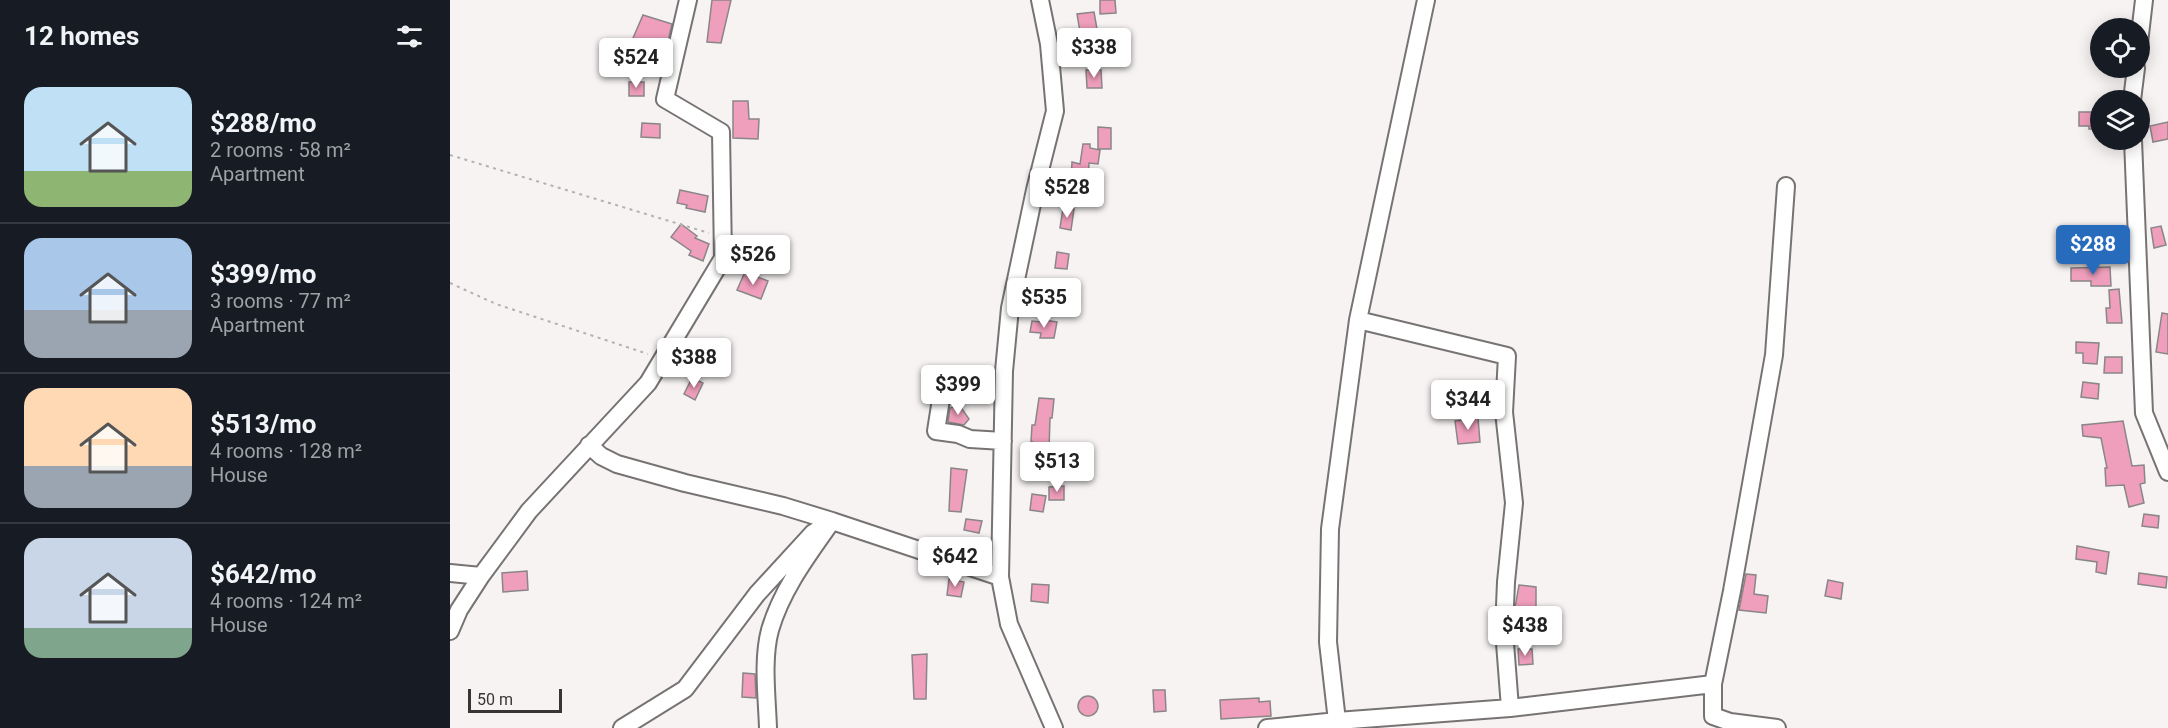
<!DOCTYPE html>
<meta charset="utf-8">
<style>
body{margin:0;font-family:Roboto,sans-serif;background:#20242c;color:#f1f3f6;height:100vh;display:flex;flex-direction:column;font-size:22px;white-space:nowrap}
*{box-sizing:border-box;margin:0}
p{font-size:20px;color:#9ea1a6}
.icon{flex:none;width:33px;height:33px;fill:none;stroke:currentColor;stroke-width:2;stroke-linecap:round;stroke-linejoin:round}
.map{position:relative;flex:1;overflow:hidden}
.side{display:flex;flex-direction:column;background:#171b24;width:450px}
.side>*{flex:none}
.fabs{position:absolute;left:1640px;top:18px;display:grid;gap:12px}
.fabs a{display:grid;place-items:center;width:60px;height:60px;border-radius:50%;background:#171b24;box-shadow:0 3px 15px #0003;font-size:30px}
.scale{position:absolute;left:18px;bottom:15px;width:94px;box-sizing:border-box;padding-left:6px;border:3px solid #373535;border-top:0;font-size:16px;line-height:21px;white-space:nowrap;color:#373535;-webkit-text-stroke:4px #f7f3f3;paint-order:stroke}
.price{position:absolute;translate:-50% -51px;padding:0 14px;border-radius:6px;background:#fff;color:#222;font-size:20px;line-height:39px;filter:drop-shadow(0 2px 3px #0008)}
.price::after{content:'';position:absolute;left:50%;top:36px;width:18px;height:14px;margin-left:-9px;background:inherit;clip-path:polygon(0 0,100% 0,50% 100%)}
.price.active{background:#276bbc;color:#fff}
ul{padding:0;list-style:none}
li{display:flex;align-items:center;gap:18px;height:150px;padding:0 24px}
li+li{border-top:2px solid #363941}
li span{display:grid;place-items:center;flex:none;width:168px;height:120px;border-radius:18px;color:#555}
li>.icon{margin-inline-start:auto}
span .icon{width:72px;height:72px;fill:#fffc;stroke-width:1}
li b{font-size:26px}
h2{display:flex;justify-content:space-between;align-items:center;height:72px;padding:0 24px;font-size:26px}
main{display:flex;flex:1;min-height:0}
.map>svg:first-child{display:block}
.building{fill:#ef9ebb;stroke:#8a8688;stroke-width:1.5}
.lines{fill:none;stroke-linecap:round;stroke-linejoin:round}
.minor-casing{stroke:#777373;stroke-width:20}
.path{stroke:#b3b0b0;stroke-width:2;stroke-dasharray:3 4.5;stroke-linecap:butt}
.minor{stroke:#fff;stroke-width:16}
</style>
<main>
<section class="side">
<h2>12 homes<svg class="icon" aria-label="filters" viewBox="0 0 24 24"><path d="M4 7h16M4 17h16"/><circle cx="9" cy="7" r="2"/><circle cx="15" cy="17" r="2"/></svg></h2>
<ul>
<li><span style="background:linear-gradient(#bfe0f5 70%,#8fb573 0)"><svg class="icon" aria-label="home" viewBox="0 0 24 24"><path d="M3 11l9-7 9 7M6 9v11h12V9"/></svg></span><div><b>$288/mo</b><p>2 rooms · 58 m²</p><p>Apartment</p></div></li>
<li><span style="background:linear-gradient(#a9c7e8 60%,#9aa5b1 0)"><svg class="icon" aria-label="home" viewBox="0 0 24 24"><path d="M3 11l9-7 9 7M6 9v11h12V9"/></svg></span><div><b>$399/mo</b><p>3 rooms · 77 m²</p><p>Apartment</p></div></li>
<li><span style="background:linear-gradient(#ffd9b3 65%,#9aa5b1 0)"><svg class="icon" aria-label="home" viewBox="0 0 24 24"><path d="M3 11l9-7 9 7M6 9v11h12V9"/></svg></span><div><b>$513/mo</b><p>4 rooms · 128 m²</p><p>House</p></div></li>
<li><span style="background:linear-gradient(#c9d6e8 75%,#7fa58c 0)"><svg class="icon" aria-label="home" viewBox="0 0 24 24"><path d="M3 11l9-7 9 7M6 9v11h12V9"/></svg></span><div><b>$642/mo</b><p>4 rooms · 124 m²</p><p>House</p></div></li>
</ul>
</section>
<div class="map">
<svg width="1718" height="728" viewBox="0 0 1718 728">
<rect width="100%" height="100%" fill="#f7f3f3"/>
<!-- building -->
<path class="building" d="M262,0H281L271,43L257,42Z
M650,0H665L666,13L650,14Z
M644,12L647,29L630,32L627,14Z
M193,15L222,24L212,67L199,64L203,46L183,38Z
M636,70H651L652,88H637Z
M179,82H194V96H179Z
M283,101H298L299,119H309L308,139L283,138Z
M1629,112H1650L1649,129H1639V126H1629Z
M1718,122V139L1703,142L1700,126Z
M192,123L210,124V138L191,137Z
M648,127L661,128V149H648Z
M633,144H640V148L650,150L648,164L639,163L637,204L620,203L622,162L630,164Z
M230,190L258,196L255,212L236,208L237,205L227,203Z
M613,208L624,209L621,230L610,228Z
M231,224L247,236L245,238L259,244L253,261L239,255L241,251L221,237Z
M1711,226L1716,245L1704,248L1701,228Z
M607,252L619,254L617,269L605,268Z
M1660,267L1661,286H1641V281H1621V268Z
M295,272L318,281L311,299L287,290Z
M1669,289L1672,323H1657L1656,308H1660L1659,290Z
M1712,313L1718,314V354L1706,352Z
M593,320L607,322L604,338H590L591,333L580,332L582,321L592,322Z
M1626,342L1649,343L1647,364L1633,363V353H1626Z
M1655,357H1672V373H1654Z
M503,372H517V388L504,387Z
M242,378L253,383L245,400L234,394Z
M1633,382L1649,384L1648,399L1631,397Z
M589,398L604,399L602,418H600L599,450L620,454L618,466L599,463L598,472L582,470L583,454H582L583,442H581L582,425H585Z
M510,406L519,419L514,425L498,422L500,408Z
M1028,418L1030,442L1008,444L1005,421Z
M1673,421L1682,466L1694,465L1695,483L1690,484L1694,503L1679,507L1674,485L1656,486L1655,468H1657L1651,438L1633,436L1632,425Z
M501,468L517,470L511,512L499,511Z
M614,486V500H599V487Z
M582,494L596,496L593,512L580,510Z
M1694,514L1709,516L1708,528L1692,526Z
M516,519L532,521L529,533L514,530Z
M1627,546L1659,552L1656,574L1646,572L1647,562L1626,559Z
M77,571L78,590L53,592L52,573Z
M1689,573L1717,577L1716,588L1688,584Z
M1296,574L1306,575L1304,594L1318,596L1316,613L1289,610Z
M499,579L514,582L511,597L497,595Z
M1378,580L1393,583L1391,599L1375,596Z
M582,584L599,585L598,603L581,601Z
M1069,585L1086,587V613H1073V608H1065Z
M1068,649H1082L1083,664L1069,665Z
M477,654L476,699H464L462,655Z
M293,673L305,674L306,698L292,697Z
M703,690H715L716,711L704,712Z
M628 706a10 10 0 1 1 20 0a10 10 0 1 1-20 0Z
M809,698V702L820,701L821,716L771,719L770,700Z"/>
<g class="lines">
<!-- minor casing -->
<g class="minor-casing">
<path id="minor" d="M590,0L599,44L605,111L585,190L560,308L554,371L550,577L559,624L604,728
M1689,43L1694,0
M1682,100L1686,68
M1683,140L1694,413L1718,472
M908,320L1057,356L1054,412L1064,503L1056,582L1054,630L1060,708
M494,380L486,431L508,434L520,439L553,441
M139,445L151,456L167,464L235,483L333,506L382,521L363,533L307,594L235,689L172,728
M0,573L31,576
M0,631L9,610L31,576L79,511L198,383L273,258L271,132L215,99L238,0
M887,721L1060,708L1263,684
M318,728C317,697 312,660 320,630C332,589 358,555 382,521L550,577
M817,728L887,721L878,642L880,529L908,320L976,0
M1327,728L1280,722L1263,716V684L1282,591L1324,355L1336,186"/>
</g>
<!-- path -->
<path class="path" d="M0,155L259,233
M0,283L46,304L198,354"/>
<!-- minor -->
<use href="#minor" class="minor"/>
</g>
</svg>
<div class="fabs">
<a><svg class="icon" aria-label="locate" viewBox="0 0 24 24"><circle cx="12" cy="12" r="6"/><path d="M12 2v4M12 18v4M2 12h4M18 12h4"/></svg></a>
<a><svg class="icon" aria-label="layers" viewBox="0 0 24 24"><path d="M12 4l9 5-9 5-9-5zM3 14l9 5 9-5"/></svg></a>
</div>
<div class="scale">50 m</div>
<b class="price" style="left:644px;top:79px">$338</b>
<b class="price" style="left:186px;top:89px">$524</b>
<b class="price" style="left:617px;top:219px">$528</b>
<b class="price active" style="left:1643px;top:276px">$288</b>
<b class="price" style="left:303px;top:286px">$526</b>
<b class="price" style="left:594px;top:329px">$535</b>
<b class="price" style="left:244px;top:389px">$388</b>
<b class="price" style="left:508px;top:416px">$399</b>
<b class="price" style="left:1018px;top:431px">$344</b>
<b class="price" style="left:607px;top:493px">$513</b>
<b class="price" style="left:505px;top:588px">$642</b>
<b class="price" style="left:1075px;top:657px">$438</b>
</div>
</main>
